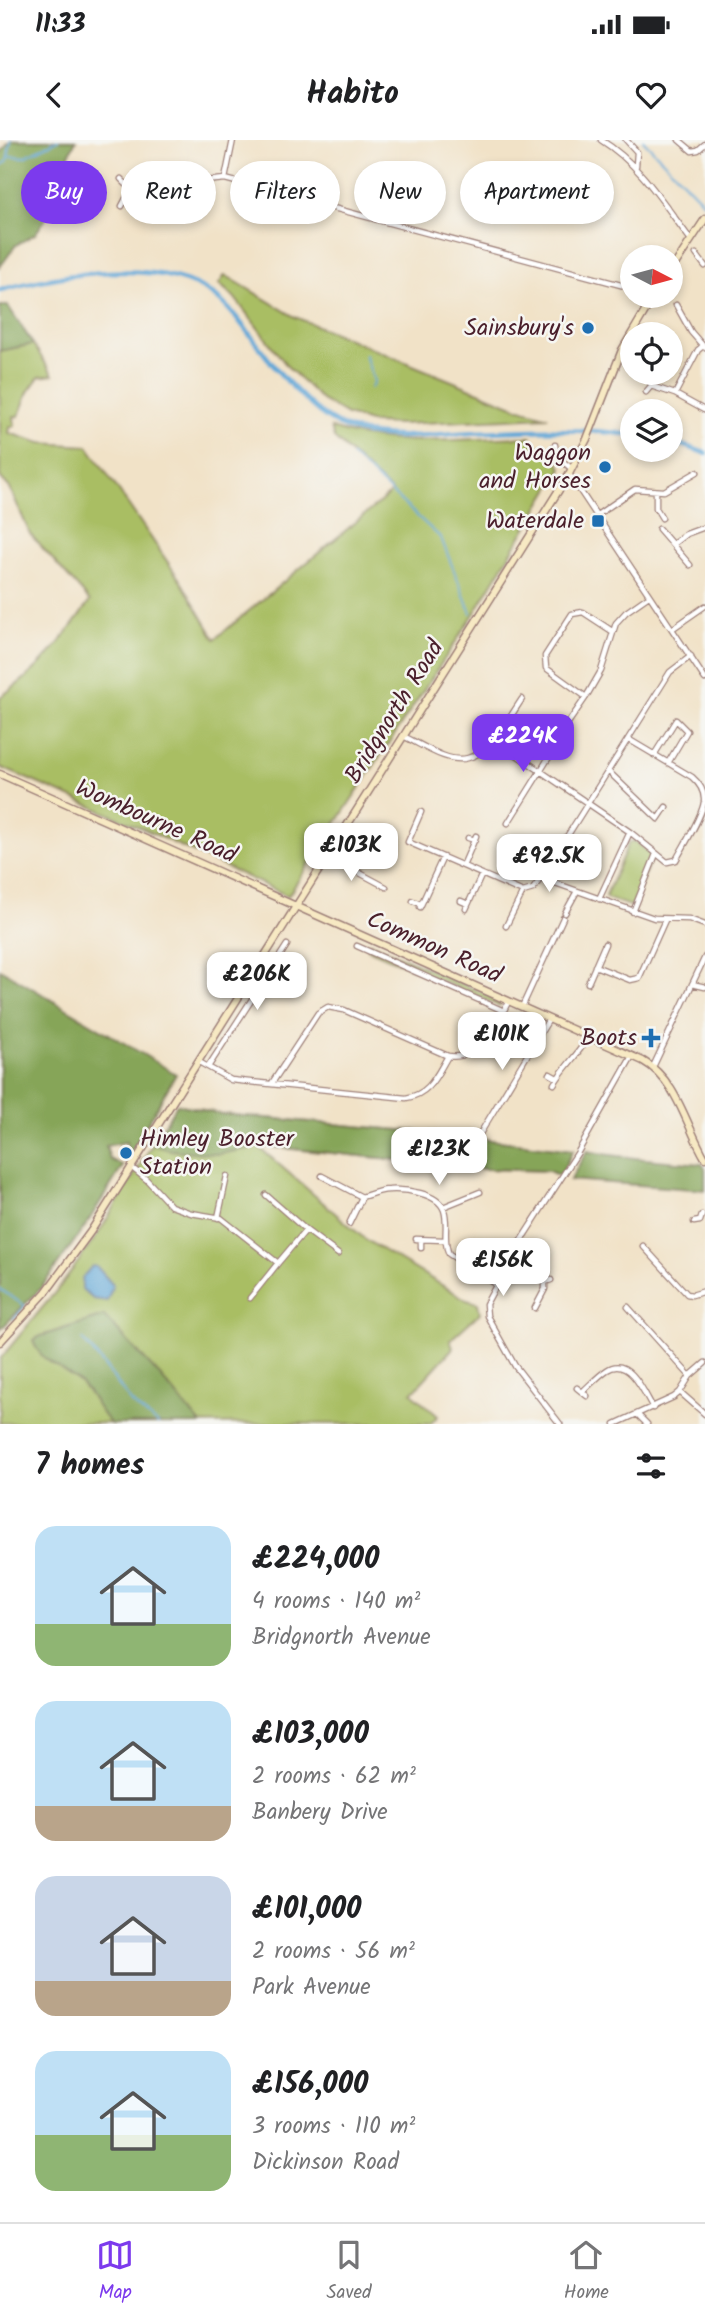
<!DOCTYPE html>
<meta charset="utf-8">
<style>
body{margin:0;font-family:Kalam,sans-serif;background:#f2f2f2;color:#202124;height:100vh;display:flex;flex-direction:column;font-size:26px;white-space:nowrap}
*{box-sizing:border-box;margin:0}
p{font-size:23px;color:#757577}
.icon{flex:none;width:38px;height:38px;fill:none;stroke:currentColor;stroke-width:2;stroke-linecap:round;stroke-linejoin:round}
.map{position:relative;height:1284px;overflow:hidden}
.drawer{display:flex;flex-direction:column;background:#fff;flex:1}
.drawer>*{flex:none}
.banner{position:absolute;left:21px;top:21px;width:663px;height:63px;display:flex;gap:14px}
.needle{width:46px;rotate:96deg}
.tools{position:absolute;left:620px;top:105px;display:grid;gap:14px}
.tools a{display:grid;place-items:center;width:63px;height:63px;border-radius:50%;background:#fff;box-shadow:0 4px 10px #0003;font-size:35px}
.price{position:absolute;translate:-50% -60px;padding:0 16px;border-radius:14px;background:#fff;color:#222;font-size:23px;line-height:46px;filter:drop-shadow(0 2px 4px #0008)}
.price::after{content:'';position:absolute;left:50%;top:42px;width:21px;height:16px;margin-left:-10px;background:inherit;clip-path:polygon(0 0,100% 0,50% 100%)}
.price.current{background:#7c3aed;color:#fff}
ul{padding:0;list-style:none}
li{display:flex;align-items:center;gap:21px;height:175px;padding:0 35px}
li span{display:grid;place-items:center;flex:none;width:196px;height:140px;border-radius:21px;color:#555}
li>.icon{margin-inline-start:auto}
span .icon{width:84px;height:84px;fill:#fffc;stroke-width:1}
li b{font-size:30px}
h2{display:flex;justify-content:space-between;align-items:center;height:84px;padding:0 35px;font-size:30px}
.tag{padding:0 24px;border-radius:32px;background:#fff;box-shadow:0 4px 10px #0003;font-size:24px;line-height:63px}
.tag.current{background:#7c3aed;color:#fff}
.status{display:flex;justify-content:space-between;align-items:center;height:49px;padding:0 35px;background:#fff;direction:ltr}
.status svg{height:19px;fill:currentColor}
header{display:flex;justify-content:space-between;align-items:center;height:91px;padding:0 35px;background:#fff;font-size:32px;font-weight:700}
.tab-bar{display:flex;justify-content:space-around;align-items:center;height:98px;border-top:2px solid #e0e0e0;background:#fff;font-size:19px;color:#757577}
.tab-bar a{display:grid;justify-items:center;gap:4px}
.tab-bar .current{color:#7c3aed}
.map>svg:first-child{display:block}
.green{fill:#a9be63;stroke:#7a6e47;stroke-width:2}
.forest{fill:#86a559;stroke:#686242;stroke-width:2}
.water{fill:#62a7d7;stroke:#566381;stroke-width:2}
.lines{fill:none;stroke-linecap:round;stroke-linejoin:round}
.stream{stroke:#62a7d7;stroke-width:2}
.canal{stroke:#62a7d7;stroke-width:5}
.street-casing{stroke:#9e8079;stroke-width:7}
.secondary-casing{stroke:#9e8079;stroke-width:9}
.street{stroke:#fff;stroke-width:4.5}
.secondary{stroke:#f7e9c3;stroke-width:6}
.poi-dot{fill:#1f6fb2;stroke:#f6f6f2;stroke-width:2.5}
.labels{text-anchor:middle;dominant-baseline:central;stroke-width:5;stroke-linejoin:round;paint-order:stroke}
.poi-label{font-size:24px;fill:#4a1f2b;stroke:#f6f6f2;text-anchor:end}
.street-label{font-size:24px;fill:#4a1f2b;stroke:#f6f6f2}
</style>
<div class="status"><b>11:33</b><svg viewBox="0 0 49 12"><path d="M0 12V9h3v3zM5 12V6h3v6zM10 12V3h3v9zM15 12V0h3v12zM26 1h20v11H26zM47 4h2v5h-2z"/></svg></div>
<header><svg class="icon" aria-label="back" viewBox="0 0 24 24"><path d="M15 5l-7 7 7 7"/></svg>Habito<svg class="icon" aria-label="heart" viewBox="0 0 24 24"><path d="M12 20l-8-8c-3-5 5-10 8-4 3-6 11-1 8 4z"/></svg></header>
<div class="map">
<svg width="705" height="1284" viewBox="0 0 705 1284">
<rect width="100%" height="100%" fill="#f6f6f2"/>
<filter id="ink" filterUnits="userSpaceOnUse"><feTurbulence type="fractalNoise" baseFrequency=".0143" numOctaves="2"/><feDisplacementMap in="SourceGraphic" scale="14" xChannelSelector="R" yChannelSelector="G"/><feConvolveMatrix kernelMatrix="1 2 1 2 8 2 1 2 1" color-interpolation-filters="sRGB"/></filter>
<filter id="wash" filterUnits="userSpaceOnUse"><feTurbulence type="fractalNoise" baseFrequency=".00686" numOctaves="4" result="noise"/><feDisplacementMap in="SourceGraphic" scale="28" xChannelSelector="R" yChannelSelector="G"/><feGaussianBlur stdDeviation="1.57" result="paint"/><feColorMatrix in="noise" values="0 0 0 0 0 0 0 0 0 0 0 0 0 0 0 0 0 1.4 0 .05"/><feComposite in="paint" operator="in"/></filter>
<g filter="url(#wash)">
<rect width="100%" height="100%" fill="#f1e2c7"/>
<!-- green -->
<path class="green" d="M225,135L295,177L518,268L548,277L401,284L373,283L347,275L322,260L288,227L234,157L219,144Z
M33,204L53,235L39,237L28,252L19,276L14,277L15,286L10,287L9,293L41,303L88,306L182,443L215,499L392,352L334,298L331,288C394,309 465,298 531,297L532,304L552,311L562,328L474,474L288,756L137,686L0,627V557C39,532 64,498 90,461L30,394L10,348L0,337V211Z
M635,701L652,715L633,764L630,766L606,758V755L629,702Z
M370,803L501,861V864L499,866L368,809Z
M177,964L221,974L433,993L573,1010L560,1036L549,1031L486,1029L264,1006L260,1008L366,1100L467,1160L478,1163L480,1173L450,1200L453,1208L412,1253L438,1276L430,1284L0,1283V1219L62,1144L98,1094Z"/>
<!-- forest -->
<path class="forest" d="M11,0H76L47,62V77L35,94L16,105L0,127V14Z
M0,166H8L33,204L0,211Z
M0,829L176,934L129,1016L126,1002L106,1006L110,1019L123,1026L86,1085L41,1148L0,1190Z
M177,964L221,974L433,993L573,1010L560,1036L549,1031L486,1029L264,1006L218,1014L170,1010L152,1005Z
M587,1011C625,1019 664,1020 702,1024L705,1028V1050L570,1040Z
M104,1176L160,1236L201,1284H111C98,1272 95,1260 85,1248C71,1230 39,1224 33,1200L41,1196Z"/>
<!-- water -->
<path class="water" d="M92,1126L97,1127L113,1145L107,1161L93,1159L82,1149V1138Z"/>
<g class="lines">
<!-- stream -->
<path class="stream" d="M643,0L705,64
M8,16L24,17L58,0
M0,26L7,22L11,0
M365,215L374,241L371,248
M352,316L441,398L471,473
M0,1149L25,1166L14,1180
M83,1200C99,1218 114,1238 128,1258C135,1268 148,1276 158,1284"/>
<!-- canal -->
<path class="canal" d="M0,150C58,135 159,116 212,154C239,173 263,217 288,242C308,263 327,283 356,291C396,302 442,293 483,292C532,290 583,288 632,295
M670,301L705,313"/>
</g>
</g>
<g filter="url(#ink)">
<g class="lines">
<!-- street casing -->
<g class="street-casing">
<path id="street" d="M601,0C641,25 663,63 691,100
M626,0L637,12L636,26
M679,0L692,11L698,10L705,4
M121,39L131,49L122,66
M225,39L233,0
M131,49L225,39L632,148
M696,114L705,126
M676,165L691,192L704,207
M651,246L675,254L704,270
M646,252L651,246L650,239
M675,254L698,210L703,206
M555,305C556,317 563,322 572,329
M569,334L705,539
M656,352V368L662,378
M597,375L635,349L664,351L697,332
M659,389L690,425
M673,404L686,394L705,387
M672,489L705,466
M612,491L583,472L572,474L545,516L546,528L586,557L601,531L616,483L626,472L649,456
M566,586L586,557
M403,596C421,604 448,624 468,618C485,613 485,604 505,607L630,692L667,722L676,720C684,705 702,677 704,662C705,652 699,643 692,637L628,599
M492,605L522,559
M654,615L676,580L687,591L668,623
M608,631L658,679L666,667
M421,672L408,702L523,752L533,749L541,738L654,778L689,779L705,785
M508,683L561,598
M468,698L475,700
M328,716L386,747
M463,726L476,696
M541,738L670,532L691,516
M599,759L630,692
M413,761L421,764
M461,761L468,764
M420,767L443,717
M466,769L482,734
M633,772L656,714
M565,773L577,751
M506,786L523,752
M357,806L504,871
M595,826L630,840L639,838L665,780
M588,843L605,804
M692,844L705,847
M522,867L563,778
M199,922L231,940L406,958C430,954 436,936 448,916
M208,927L287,805
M653,927L705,817
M550,934L557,938
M272,943L318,873L328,867L344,870L448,916C480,921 496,887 508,862
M554,944C564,927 579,914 588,897
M478,997L549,879
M131,1027L147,1040L171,1066L191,1073L221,1078L278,1123L306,1090L266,1055
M322,1036L362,1057C371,1054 380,1050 389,1050C405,1049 438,1053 444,1070C449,1085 442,1100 449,1114L496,1144
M443,1067L480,1052
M218,1078L227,1036
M694,1082L700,1081L702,1075
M349,1084L362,1057
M306,1090L338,1114
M416,1099L444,1100
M421,1100V1108
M643,1106L687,1154L692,1155L705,1151
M510,1119L545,1142V1149L535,1168
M545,1142L551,1140
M250,1158L278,1123
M628,1167L690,1236
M577,1248L587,1256
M582,1252C590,1245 598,1236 607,1230C629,1215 645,1254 653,1268
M680,1252L705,1274
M637,1274L647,1284
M560,1284L515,1226L487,1176L486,1164L518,1105L578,1012L632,916
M615,1284L674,1257L680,1252L690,1236L705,1223"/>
</g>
<!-- secondary casing -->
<g class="secondary-casing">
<path id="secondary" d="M670,132L705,79
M0,634L643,921C677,940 686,986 705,1018
M0,1202L46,1152L91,1091L569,334L587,299L622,210L654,156"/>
</g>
<!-- street -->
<use href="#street" class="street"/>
<!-- secondary -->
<use href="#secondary" class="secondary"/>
</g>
</g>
<!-- markers -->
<g class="poi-dot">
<circle cx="588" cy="188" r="7"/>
<circle cx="605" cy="327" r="7"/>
<rect x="591" y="374" width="14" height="14" rx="3.5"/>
<path d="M647.5 887.5h7v7h7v7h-7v7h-7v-7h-7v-7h7z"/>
<circle cx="126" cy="1013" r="7"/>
</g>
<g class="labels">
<!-- poi labels -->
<g class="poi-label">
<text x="574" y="188">Sainsbury's</text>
<text x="591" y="313">Waggon<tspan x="591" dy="28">and Horses</tspan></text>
<text x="584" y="381">Waterdale</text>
<text x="637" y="898">Boots</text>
<text x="140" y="999" text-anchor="start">Himley Booster<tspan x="140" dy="28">Station</tspan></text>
</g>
<!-- street labels -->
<g class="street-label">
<text transform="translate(395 572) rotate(-58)">Bridgnorth Road</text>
<text transform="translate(156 682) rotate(24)">Wombourne Road</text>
<text transform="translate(434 808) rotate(24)">Common Road</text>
</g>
</g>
</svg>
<div class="tools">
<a><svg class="needle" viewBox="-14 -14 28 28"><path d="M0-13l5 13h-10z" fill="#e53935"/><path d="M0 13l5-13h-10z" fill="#757577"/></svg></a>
<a><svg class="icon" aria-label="locate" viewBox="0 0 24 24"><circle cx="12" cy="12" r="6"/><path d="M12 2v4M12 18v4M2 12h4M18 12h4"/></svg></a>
<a><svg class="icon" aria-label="layers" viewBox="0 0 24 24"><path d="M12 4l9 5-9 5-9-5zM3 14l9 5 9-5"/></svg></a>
</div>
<b class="price current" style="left:523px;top:634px">£224K</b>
<b class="price" style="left:351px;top:743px">£103K</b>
<b class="price" style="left:549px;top:754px">£92.5K</b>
<b class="price" style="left:257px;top:872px">£206K</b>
<b class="price" style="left:502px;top:932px">£101K</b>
<b class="price" style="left:439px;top:1047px">£123K</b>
<b class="price" style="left:503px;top:1158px">£156K</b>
<div class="banner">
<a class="tag current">Buy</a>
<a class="tag">Rent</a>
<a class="tag">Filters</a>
<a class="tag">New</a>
<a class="tag">Apartment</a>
</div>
</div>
<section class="drawer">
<h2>7 homes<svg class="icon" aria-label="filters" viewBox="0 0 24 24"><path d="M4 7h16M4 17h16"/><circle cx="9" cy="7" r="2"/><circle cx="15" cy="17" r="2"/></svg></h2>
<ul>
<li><span style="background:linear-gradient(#bfe0f5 70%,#8fb573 0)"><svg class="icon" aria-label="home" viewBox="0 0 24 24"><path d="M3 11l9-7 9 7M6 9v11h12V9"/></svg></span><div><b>£224,000</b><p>4 rooms · 140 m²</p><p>Bridgnorth Avenue</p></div></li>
<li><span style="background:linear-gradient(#bfe0f5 75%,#b9a48a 0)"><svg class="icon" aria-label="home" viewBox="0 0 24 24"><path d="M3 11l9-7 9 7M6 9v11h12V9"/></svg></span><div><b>£103,000</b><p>2 rooms · 62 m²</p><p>Banbery Drive</p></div></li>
<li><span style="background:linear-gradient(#c9d6e8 75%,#b9a48a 0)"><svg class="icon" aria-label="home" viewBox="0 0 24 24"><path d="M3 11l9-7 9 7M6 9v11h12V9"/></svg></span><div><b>£101,000</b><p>2 rooms · 56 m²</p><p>Park Avenue</p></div></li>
<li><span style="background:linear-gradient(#bfe0f5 60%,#8fb573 0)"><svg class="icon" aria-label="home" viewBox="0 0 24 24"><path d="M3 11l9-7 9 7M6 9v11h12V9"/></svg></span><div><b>£156,000</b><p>3 rooms · 110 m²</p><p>Dickinson Road</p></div></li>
</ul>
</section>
<nav class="tab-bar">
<a class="current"><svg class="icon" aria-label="map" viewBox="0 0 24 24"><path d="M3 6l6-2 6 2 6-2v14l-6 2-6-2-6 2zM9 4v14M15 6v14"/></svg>Map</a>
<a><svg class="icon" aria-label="saved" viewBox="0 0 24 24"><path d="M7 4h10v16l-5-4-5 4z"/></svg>Saved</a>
<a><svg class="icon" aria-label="home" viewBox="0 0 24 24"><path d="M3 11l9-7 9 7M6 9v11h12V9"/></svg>Home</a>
</nav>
